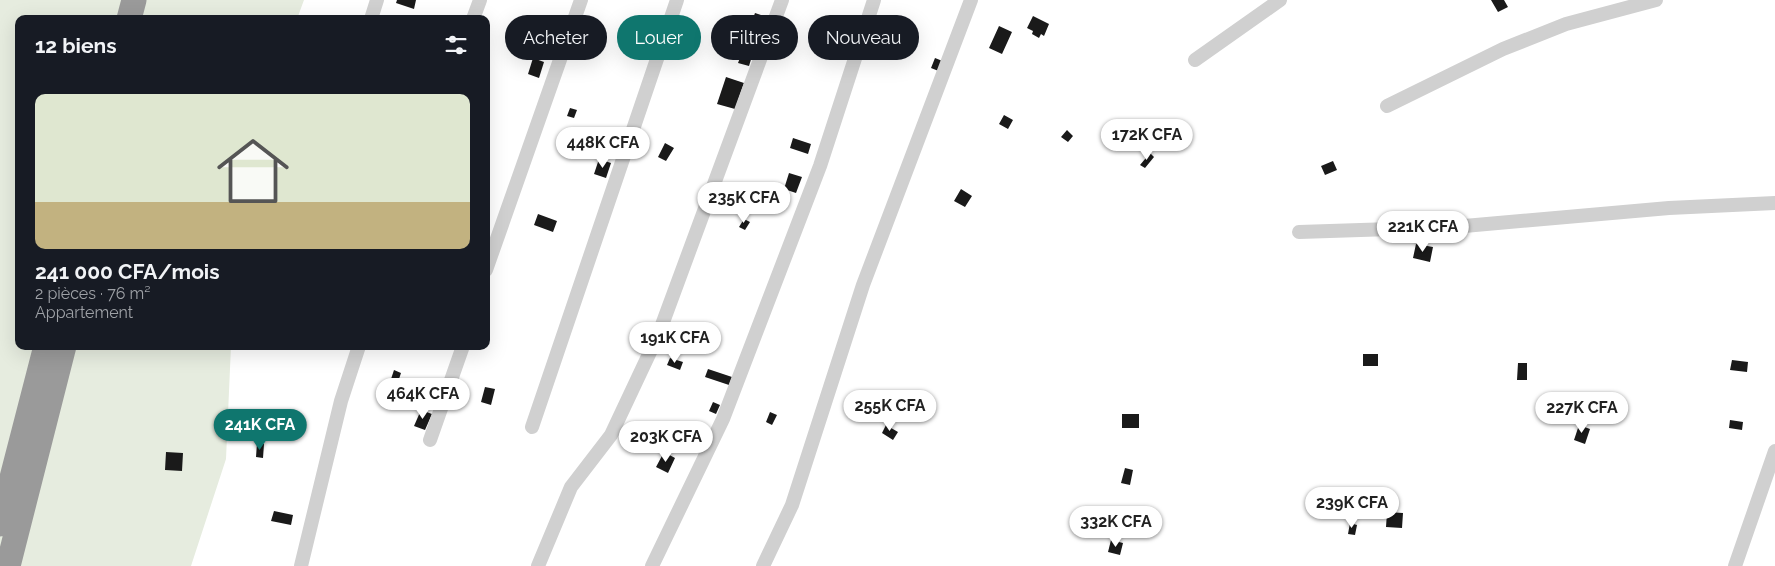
<!DOCTYPE html>
<html lang="fr">
<meta charset="utf-8">
<style>
body{margin:0;font-family:Raleway,sans-serif;background:#242831;color:#f1f3f6;height:100vh;display:flex;flex-direction:column;font-size:19px;white-space:nowrap}
*{box-sizing:border-box;margin:0}
p{font-size:16px;color:#9ea1a6}
.icon{flex:none;width:28px;height:28px;fill:none;stroke:currentColor;stroke-width:2;stroke-linecap:round;stroke-linejoin:round}
.map{position:relative;flex:1;overflow:hidden}
.side{position:absolute;left:15px;top:15px;width:475px;height:335px;display:flex;flex-direction:column;background:#171b24;border-radius:10px;box-shadow:0 5px 20px #0002}
.side>*{flex:none}
.hud{position:absolute;left:505px;top:15px;width:475px;height:45px;display:flex;gap:10px}
.price{position:absolute;translate:-50% -42px;padding:0 11px;border-radius:18px;background:#fff;color:#222;font-size:16px;line-height:32px;filter:drop-shadow(0 1px 2px #0008)}
.price::after{content:'';position:absolute;left:50%;top:30px;width:15px;height:11px;margin-left:-8px;background:inherit;clip-path:polygon(0 0,100% 0,50% 100%)}
.price.selected{background:#0f766e;color:#fff}
ul{padding:0;list-style:none}
li{display:grid;align-content:center;gap:10px;height:265px;padding:0 20px}
li span{display:grid;place-items:center;height:155px;border-radius:10px;color:#555}
li>.icon{margin-inline-start:auto}
span .icon{width:90px;height:90px;fill:#fffc;stroke-width:1}
li b{font-size:21px}
h2{display:flex;justify-content:space-between;align-items:center;height:60px;padding:0 20px;font-size:21px}
.pill{padding:0 18px;border-radius:22px;background:#171b24;box-shadow:0 5px 20px #0002;font-size:18px;line-height:45px}
.pill.selected{background:#0f766e;color:#fff}
.map>svg:first-child{display:block}
.green{fill:#e6ecdf}
.building{fill:#1a1a1a}
.lines{fill:none;stroke-linecap:round;stroke-linejoin:round}
.street{stroke:#d0d0d0;stroke-width:14}
.highway{stroke:#9a9a9a;stroke-width:25}
</style>
<div class="map">
<svg width="1775" height="566" viewBox="0 0 1775 566">
<rect width="100%" height="100%" fill="#fff"/>
<!-- green -->
<path class="green" d="M0,0H304L297,19H19V346H231L226,459L191,566H0Z"/>
<!-- building -->
<path class="building" d="M397,0H416L414,9L396,3Z
M1491,0H1504L1508,7L1498,12Z
M755,13L767,17L762,33L749,29Z
M1033,16L1049,24L1044,36L1041,34L1039,38L1032,34L1033,31L1027,28Z
M547,21L558,25L554,37L543,33Z
M999,26L1012,32L1002,54L989,48Z
M828,42L845,48L843,56L837,55L836,58L829,56L830,52L826,51Z
M743,50L753,53L749,66L738,63Z
M533,58L544,62L539,78L528,74Z
M935,58L945,62L941,72L931,68Z
M726,77L744,83L735,109L717,104Z
M570,108L577,110L574,118L567,116Z
M1004,115L1013,120L1008,129L999,124Z
M1067,130L1073,136L1068,142L1061,137Z
M793,138L811,144L808,154L790,148Z
M665,143L674,148L666,161L658,157Z
M1150,153L1154,157L1145,168L1140,165Z
M599,159L611,163L606,178L594,174Z
M1333,161L1337,170L1325,175L1321,166Z
M789,173L802,177L796,193L784,189Z
M961,189L972,196L965,207L954,201Z
M538,214L557,221L553,232L534,225Z
M744,219L750,222L745,230L739,227Z
M1416,244L1433,247L1430,262L1413,258Z
M1363,354H1378V366H1363Z
M670,358L683,362L680,370L667,365Z
M1732,360L1748,362L1747,372L1730,370Z
M1518,363H1527V380H1517Z
M708,369L732,377L729,385L705,377Z
M394,370L401,373L397,385L390,382Z
M485,387L495,389L491,405L481,402Z
M713,402L720,405L716,414L709,411Z
M421,410L432,414L425,430L414,426Z
M770,412L777,415L772,425L766,422Z
M1122,414H1139V428H1122Z
M1730,420L1743,422L1742,430L1729,428Z
M886,425L898,432L893,440L882,433Z
M1579,425L1590,429L1585,444L1574,440Z
M257,443L264,444L263,458L256,457Z
M166,452L183,453L182,471L165,470Z
M664,452L675,458L668,473L656,467Z
M1125,468L1133,470L1130,485L1121,483Z
M274,511L293,515L291,525L271,521Z
M1387,512L1403,513L1402,528L1386,527Z
M1350,523L1357,525L1355,535L1348,534Z
M1111,540L1123,543L1120,555L1108,552Z"/>
<g class="lines">
<!-- street -->
<path class="street" d="M371,19L377,0
M473,19L480,0
M1195,60L1280,0
M1387,106L1503,49L1566,24L1656,0
M1299,232L1453,227L1669,208L1775,203
M486,270L581,0
M532,427L677,0
M430,440L463,346
M301,566L341,401L359,346
M538,566L571,487L611,435L659,333L782,0
M652,566L723,419L820,166L874,0
M763,566L792,505L863,285L971,0
M1735,566L1775,451"/>
<!-- highway -->
<path class="highway" d="M129,19L134,0
M0,524L46,346
M8,566L64,346"/>
</g>
</svg>
<b class="price" style="left:1147px;top:161px">172K CFA</b>
<b class="price" style="left:603px;top:169px">448K CFA</b>
<b class="price" style="left:744px;top:224px">235K CFA</b>
<b class="price" style="left:1423px;top:253px">221K CFA</b>
<b class="price" style="left:675px;top:364px">191K CFA</b>
<b class="price" style="left:423px;top:420px">464K CFA</b>
<b class="price" style="left:890px;top:432px">255K CFA</b>
<b class="price" style="left:1582px;top:434px">227K CFA</b>
<b class="price selected" style="left:260px;top:451px">241K CFA</b>
<b class="price" style="left:666px;top:463px">203K CFA</b>
<b class="price" style="left:1352px;top:529px">239K CFA</b>
<b class="price" style="left:1116px;top:548px">332K CFA</b>
<div class="hud">
<a class="pill">Acheter</a>
<a class="pill selected">Louer</a>
<a class="pill">Filtres</a>
<a class="pill">Nouveau</a>
</div>
<section class="side">
<h2>12 biens<svg class="icon" aria-label="filters" viewBox="0 0 24 24"><path d="M4 7h16M4 17h16"/><circle cx="9" cy="7" r="2"/><circle cx="15" cy="17" r="2"/></svg></h2>
<ul>
<li><span style="background:linear-gradient(#dfe7d0 70%,#c2b280 0)"><svg class="icon" aria-label="home" viewBox="0 0 24 24"><path d="M3 11l9-7 9 7M6 9v11h12V9"/></svg></span><div><b>241 000 CFA/mois</b><p>2 pièces · 76 m²</p><p>Appartement</p></div></li>
</ul>
</section>
</div>
